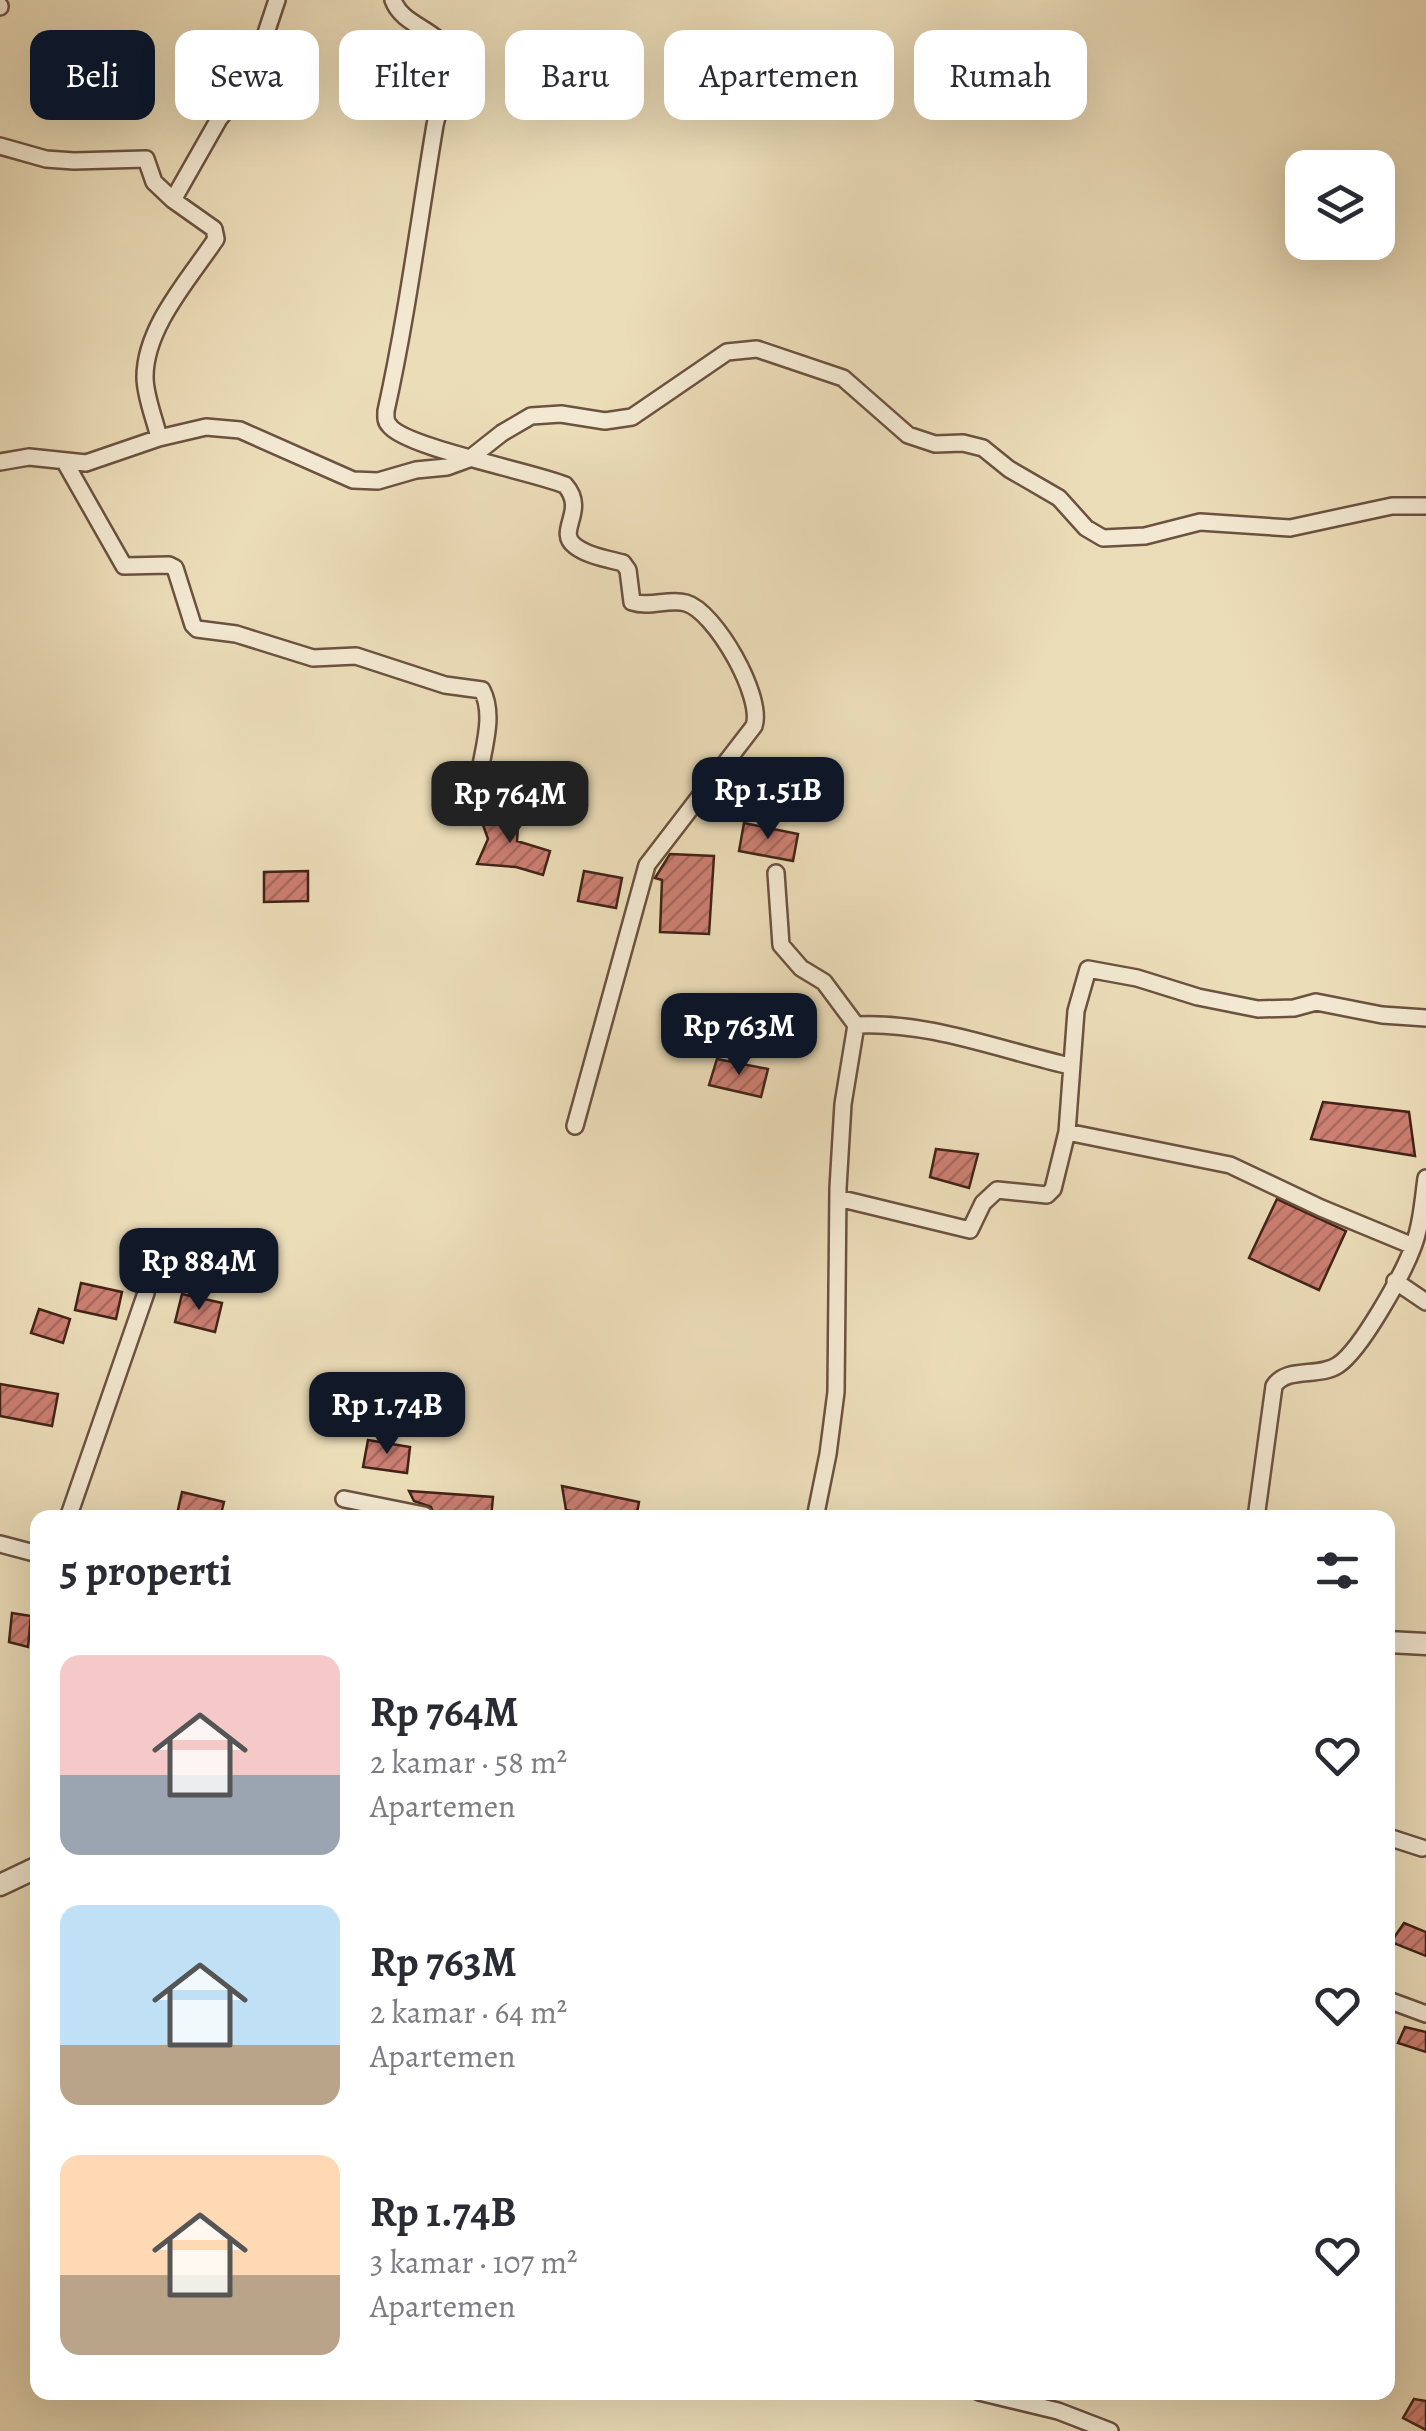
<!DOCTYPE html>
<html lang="id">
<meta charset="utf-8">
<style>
body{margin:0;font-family:Alegreya,serif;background:#f7f7f7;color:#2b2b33;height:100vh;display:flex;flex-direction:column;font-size:38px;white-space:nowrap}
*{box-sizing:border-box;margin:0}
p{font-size:32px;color:#7c7c81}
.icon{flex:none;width:55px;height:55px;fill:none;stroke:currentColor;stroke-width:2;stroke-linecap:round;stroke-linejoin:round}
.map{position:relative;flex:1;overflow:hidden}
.panel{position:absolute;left:30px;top:1510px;width:1365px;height:890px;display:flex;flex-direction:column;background:#fff;border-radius:20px;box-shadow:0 10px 40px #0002}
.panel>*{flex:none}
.guide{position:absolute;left:30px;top:30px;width:1368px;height:90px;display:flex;gap:20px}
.tools{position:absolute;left:1285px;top:150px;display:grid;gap:20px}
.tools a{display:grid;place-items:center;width:110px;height:110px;border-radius:20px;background:#fff;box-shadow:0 10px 40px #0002;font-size:50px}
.price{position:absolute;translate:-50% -85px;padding:0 22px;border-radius:20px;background:#111827;color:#fff;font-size:32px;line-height:65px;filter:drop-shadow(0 2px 5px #0008)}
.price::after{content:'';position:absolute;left:50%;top:60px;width:30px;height:22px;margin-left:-15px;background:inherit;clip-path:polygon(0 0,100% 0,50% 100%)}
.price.active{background:#222;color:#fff}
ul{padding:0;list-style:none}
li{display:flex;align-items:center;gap:30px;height:250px;padding:0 30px}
li span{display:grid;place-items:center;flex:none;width:280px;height:200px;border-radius:20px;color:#555}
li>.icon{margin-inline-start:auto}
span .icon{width:120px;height:120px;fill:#fffc;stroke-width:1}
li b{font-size:42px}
h2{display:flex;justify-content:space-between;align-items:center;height:120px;padding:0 30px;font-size:42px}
.pill{padding:0 35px;border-radius:20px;background:#fff;box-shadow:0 10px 40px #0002;font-size:35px;line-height:90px}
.pill.active{background:#111827;color:#fff}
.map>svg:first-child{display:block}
.building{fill:url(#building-hatch);stroke:#422317;stroke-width:2.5}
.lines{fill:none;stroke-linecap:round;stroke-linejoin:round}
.minor-casing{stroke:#6c5240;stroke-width:20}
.tertiary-casing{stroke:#6c5240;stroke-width:25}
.minor{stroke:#f3e9d2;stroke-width:15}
.tertiary{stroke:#f3e9d2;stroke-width:20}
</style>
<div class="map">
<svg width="1426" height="2431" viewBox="0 0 1426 2431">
<defs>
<pattern id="building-hatch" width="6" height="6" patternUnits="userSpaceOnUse" patternTransform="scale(2.5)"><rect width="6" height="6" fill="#cc7f72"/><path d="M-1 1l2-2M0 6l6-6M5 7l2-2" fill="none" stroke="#a7685d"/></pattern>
</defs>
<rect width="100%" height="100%" fill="#ecddb9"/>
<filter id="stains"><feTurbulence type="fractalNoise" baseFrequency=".002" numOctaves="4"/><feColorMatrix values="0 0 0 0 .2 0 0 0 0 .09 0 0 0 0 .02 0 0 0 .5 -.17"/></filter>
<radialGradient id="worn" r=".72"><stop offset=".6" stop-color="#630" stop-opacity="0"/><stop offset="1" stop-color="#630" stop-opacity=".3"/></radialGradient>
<!-- building -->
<path class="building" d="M491,814H519L517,841L550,851L543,875L516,867L477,864L488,839L483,825Z
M744,823L798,834L793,861L739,851Z
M670,854L714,856L709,934L660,932L662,880L655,878Z
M308,871V901L264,902V872Z
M584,871L622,878L616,908L578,901Z
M717,1059L768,1069L761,1097L709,1085Z
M1323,1102L1409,1112L1415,1156L1311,1139Z
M936,1149L978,1154L969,1188L930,1177Z
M1277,1199L1346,1231L1319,1290L1249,1258Z
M81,1283L122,1292L116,1319L75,1310Z
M182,1294L222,1303L215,1332L175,1322Z
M39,1309L70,1319L63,1343L31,1333Z
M0,1384L58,1394L52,1426L0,1416Z
M368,1440L410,1447L407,1473L363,1467Z
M562,1486L639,1502L636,1518H604L566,1510Z
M409,1491L493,1497L491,1518H435L431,1507L414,1501Z
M182,1492L224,1502L220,1518L177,1514Z
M12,1613L31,1616L28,1647L9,1642Z
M1404,1923L1426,1932V1956L1391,1942Z
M1405,2027L1426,2032V2052L1398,2043Z
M1414,2399L1426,2401V2430L1403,2418Z"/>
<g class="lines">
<!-- minor casing -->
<g class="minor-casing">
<path id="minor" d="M393,0C403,28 443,29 449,58C453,78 439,106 435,125C419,221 407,316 386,411C386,416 385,421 389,425C403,447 534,472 565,485C588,511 555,531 575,546C588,556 608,559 623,563L628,570L632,602C650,608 669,598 686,603C715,611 764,697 754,726L647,865L575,1126
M0,7V6
M0,146L46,159L74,161L146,159L154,182L173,200
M159,438C155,419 145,397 145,377C145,327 190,278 216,239L214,229L173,200L219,119L241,92L255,66L277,0
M0,462L29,457L86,463L159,438L206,427L240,430L353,480L378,481L416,470L447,467L469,459L502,433L531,416L561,414L605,421L632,417L727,352L757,349L843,378L908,435L935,444L963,443L983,448L1009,469L1059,498L1086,528L1103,538L1145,536L1200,522L1290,528L1392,506H1426
M66,464L124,566L169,565L175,568L193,625L197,629L236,634L313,658L356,656L445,685L482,690C497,719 479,758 478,788C478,797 479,805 480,814
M776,873L781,945L801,968L824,982L856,1025
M1067,1132L1230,1165L1321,1208L1413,1246
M838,1198L970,1230L983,1203L997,1190L1047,1195L1053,1189L1067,1132L1076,1011L1088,969L1137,978L1198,997L1258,1009L1294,1008L1316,1002L1382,1015L1426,1018
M1395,1281L1426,1302
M344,1499L424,1515V1518
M68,1518L146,1293
M815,1518L828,1454L836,1392L838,1188L843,1104L856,1025C928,1021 1000,1050 1070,1066
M1256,1518L1274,1386C1287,1366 1319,1378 1338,1365C1361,1350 1403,1274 1413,1247C1421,1226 1423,1201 1426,1178
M0,1544L38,1554
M1388,1837L1422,1848
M1388,2000L1426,2014
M979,2392L1058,2411L1110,2431"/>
</g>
<!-- tertiary casing -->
<g class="tertiary-casing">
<path id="tertiary" d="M1388,1642L1426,1644
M0,1885L38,1867"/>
</g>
<!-- minor -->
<use href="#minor" class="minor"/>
<!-- tertiary -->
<use href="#tertiary" class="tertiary"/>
</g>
<rect width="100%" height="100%" filter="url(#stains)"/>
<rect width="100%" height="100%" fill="url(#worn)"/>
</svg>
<div class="tools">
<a><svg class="icon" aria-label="layers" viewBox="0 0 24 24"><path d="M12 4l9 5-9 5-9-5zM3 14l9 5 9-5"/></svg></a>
</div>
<b class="price" style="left:768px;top:842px">Rp 1.51B</b>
<b class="price active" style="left:510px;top:846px">Rp 764M</b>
<b class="price" style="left:739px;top:1078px">Rp 763M</b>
<b class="price" style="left:199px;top:1313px">Rp 884M</b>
<b class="price" style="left:387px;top:1457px">Rp 1.74B</b>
<div class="guide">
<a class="pill active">Beli</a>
<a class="pill">Sewa</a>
<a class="pill">Filter</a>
<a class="pill">Baru</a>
<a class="pill">Apartemen</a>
<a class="pill">Rumah</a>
</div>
<section class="panel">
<h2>5 properti<svg class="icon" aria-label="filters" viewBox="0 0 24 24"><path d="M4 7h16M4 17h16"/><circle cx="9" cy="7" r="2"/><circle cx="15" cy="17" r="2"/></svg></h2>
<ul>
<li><span style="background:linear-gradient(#f6c9c9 60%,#9aa5b1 0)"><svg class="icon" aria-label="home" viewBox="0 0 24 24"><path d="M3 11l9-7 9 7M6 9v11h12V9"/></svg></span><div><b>Rp 764M</b><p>2 kamar · 58 m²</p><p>Apartemen</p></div><svg class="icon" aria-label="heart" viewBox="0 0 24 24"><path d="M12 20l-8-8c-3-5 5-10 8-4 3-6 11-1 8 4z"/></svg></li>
<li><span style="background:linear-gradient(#bfe0f5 70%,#b9a48a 0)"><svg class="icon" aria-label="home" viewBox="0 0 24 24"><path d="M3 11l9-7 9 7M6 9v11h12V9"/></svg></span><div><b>Rp 763M</b><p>2 kamar · 64 m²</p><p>Apartemen</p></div><svg class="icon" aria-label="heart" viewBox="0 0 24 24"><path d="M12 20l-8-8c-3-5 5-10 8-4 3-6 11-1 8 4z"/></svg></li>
<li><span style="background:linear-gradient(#ffd9b3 60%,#b9a48a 0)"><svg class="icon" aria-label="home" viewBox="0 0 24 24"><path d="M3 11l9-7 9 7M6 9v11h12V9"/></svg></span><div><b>Rp 1.74B</b><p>3 kamar · 107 m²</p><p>Apartemen</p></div><svg class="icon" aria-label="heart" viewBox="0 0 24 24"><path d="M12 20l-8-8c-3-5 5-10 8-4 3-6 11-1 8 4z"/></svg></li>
</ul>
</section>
</div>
